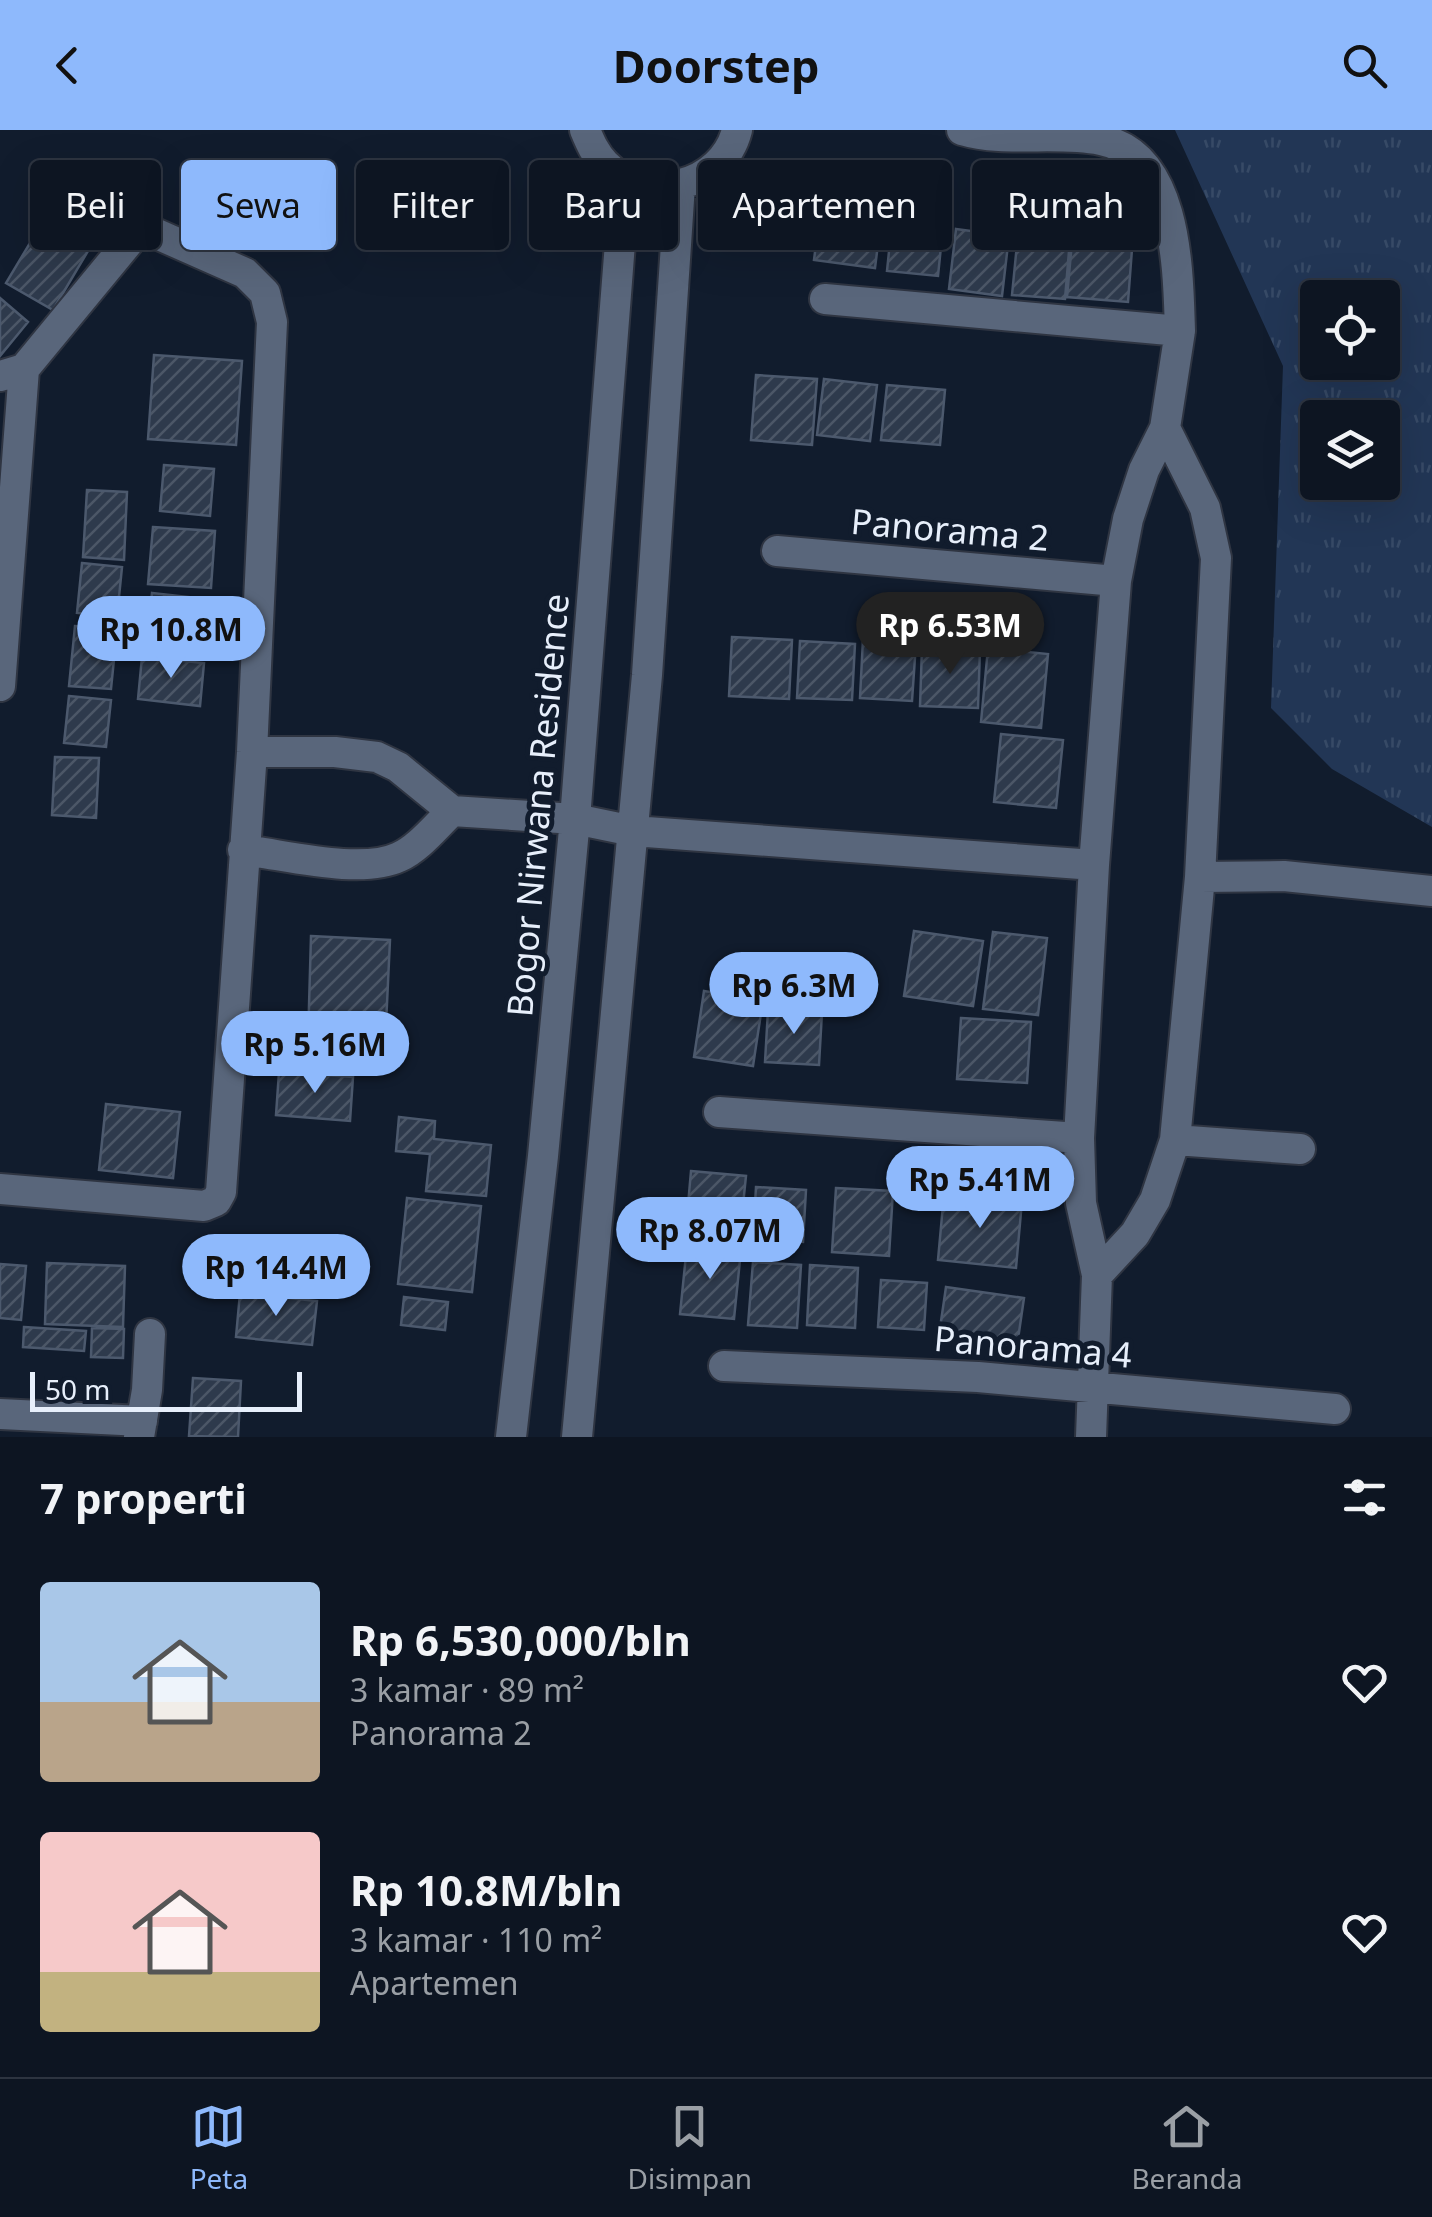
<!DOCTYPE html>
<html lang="id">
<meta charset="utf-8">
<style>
body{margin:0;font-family:"Noto Sans",sans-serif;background:#1b222f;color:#f1f3f6;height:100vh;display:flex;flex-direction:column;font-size:38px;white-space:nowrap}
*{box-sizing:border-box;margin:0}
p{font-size:32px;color:#9a9fa5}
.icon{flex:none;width:55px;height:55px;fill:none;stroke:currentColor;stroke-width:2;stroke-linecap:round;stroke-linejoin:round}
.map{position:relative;height:1307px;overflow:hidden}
.panel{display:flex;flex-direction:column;background:#0d1522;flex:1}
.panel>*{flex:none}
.top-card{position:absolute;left:30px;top:30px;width:1372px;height:90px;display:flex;gap:20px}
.controls{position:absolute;left:1300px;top:150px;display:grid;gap:20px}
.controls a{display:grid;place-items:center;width:100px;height:100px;border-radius:10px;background:#0d1522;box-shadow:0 10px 40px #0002,0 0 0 2px #2d3440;font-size:50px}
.scale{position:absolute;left:30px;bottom:25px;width:272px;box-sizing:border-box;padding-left:10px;border:5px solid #e7effb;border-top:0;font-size:28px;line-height:35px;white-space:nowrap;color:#e7effb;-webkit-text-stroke:8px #111c2d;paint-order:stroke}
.price{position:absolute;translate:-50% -85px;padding:0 22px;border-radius:35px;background:#8eb9fc;color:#111;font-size:32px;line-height:65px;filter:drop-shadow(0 2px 5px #0008)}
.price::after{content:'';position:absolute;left:50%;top:60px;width:30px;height:22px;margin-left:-15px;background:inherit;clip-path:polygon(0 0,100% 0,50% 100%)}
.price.active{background:#222;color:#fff}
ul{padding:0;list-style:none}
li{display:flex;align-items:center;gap:30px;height:250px;padding:0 40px}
li span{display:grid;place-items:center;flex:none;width:280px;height:200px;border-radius:10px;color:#555}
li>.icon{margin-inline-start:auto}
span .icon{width:120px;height:120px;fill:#fffc;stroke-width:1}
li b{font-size:42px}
h2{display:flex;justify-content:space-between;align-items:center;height:120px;padding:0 40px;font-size:42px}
.tag{padding:0 35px;border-radius:10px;background:#0d1522;box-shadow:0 10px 40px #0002,0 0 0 2px #2d3440;font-size:35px;line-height:90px}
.tag.active{background:#8eb9fc;color:#111}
header{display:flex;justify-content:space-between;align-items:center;height:130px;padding:0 40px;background:#8eb9fc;color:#111;font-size:45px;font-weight:700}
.tabs{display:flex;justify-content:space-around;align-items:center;height:140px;border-top:2px solid #2d3440;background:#0d1522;font-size:28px;color:#9a9fa5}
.tabs a{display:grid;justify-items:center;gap:5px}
.tabs .active{color:#8eb9fc}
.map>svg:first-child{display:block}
.grass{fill:url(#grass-tufts);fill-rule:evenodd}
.building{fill:url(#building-hatch);stroke:#4c596d;stroke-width:2.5}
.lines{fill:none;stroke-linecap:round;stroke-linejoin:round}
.minor-casing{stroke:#2f3542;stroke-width:34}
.minor{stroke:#59667b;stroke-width:30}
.labels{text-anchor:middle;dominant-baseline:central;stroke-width:10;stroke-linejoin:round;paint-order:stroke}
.street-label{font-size:35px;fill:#e7effb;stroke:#111c2d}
</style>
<header><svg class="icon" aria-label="back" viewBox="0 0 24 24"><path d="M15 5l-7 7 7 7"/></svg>Doorstep<svg class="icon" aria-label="search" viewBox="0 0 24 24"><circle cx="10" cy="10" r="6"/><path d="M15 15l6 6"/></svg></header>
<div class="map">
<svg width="1432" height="1307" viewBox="0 0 1432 1307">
<defs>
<pattern id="grass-tufts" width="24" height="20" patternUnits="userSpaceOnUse" patternTransform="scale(2.5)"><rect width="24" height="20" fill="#223655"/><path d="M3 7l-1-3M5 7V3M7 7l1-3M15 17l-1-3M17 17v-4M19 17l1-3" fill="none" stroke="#374a66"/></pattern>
<pattern id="building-hatch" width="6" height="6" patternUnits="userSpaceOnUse" patternTransform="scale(2.5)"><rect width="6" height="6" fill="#2e3a4c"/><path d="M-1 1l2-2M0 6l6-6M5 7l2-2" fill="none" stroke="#4c5767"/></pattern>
</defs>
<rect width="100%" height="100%" fill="#111c2d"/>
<!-- grass -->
<path class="grass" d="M1175,0H1432V697L1332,639L1271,578L1283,236ZM1318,168H1382V232H1318ZM1318,288H1382V352H1318Z"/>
<!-- building -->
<path class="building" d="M821,75L882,82L875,138L814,130Z
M893,82L944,87L938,146L887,141Z
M42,93L88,121L53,180L6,153Z
M956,99L1009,106L1002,166L949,159Z
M1073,101L1133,106L1128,172L1067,167Z
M1018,104L1070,109L1065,169L1012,165Z
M0,168L28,192L0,226Z
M154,225L242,231L236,315L148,309Z
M756,245L817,249L812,315L751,310Z
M824,249L877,255L870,311L817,305Z
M887,255L945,260L940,315L881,310Z
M164,335L214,339L210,386L160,381Z
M87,360L127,362L124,430L83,427Z
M153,397L215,401L211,458L148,454Z
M82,433L122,437L117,487L77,483Z
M152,463L207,469L201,528L145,523Z
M75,496L117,500L111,559L69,556Z
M732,507L792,510L789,569L729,566Z
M863,509L916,513L912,571L860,568Z
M800,511L855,514L852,570L797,568Z
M922,517L980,519L978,578L920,576Z
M988,518L1048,524L1041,598L981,592Z
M142,527L204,533L200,576L138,569Z
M69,566L111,570L106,617L64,613Z
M1001,604L1063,610L1056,678L994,672Z
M55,627L99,628L96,688L52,685Z
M914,801L983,811L973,876L904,866Z
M993,802L1047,808L1038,885L983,879Z
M311,806L390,810L386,895L342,893V913L308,911Z
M704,861L763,870L753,936L694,927Z
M768,880L822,882L819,935L765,932Z
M961,888L1031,892L1027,953L957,949Z
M279,942L353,947L350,991L276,985Z
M106,974L180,982L173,1048L99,1040Z
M399,987L435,991L434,1009L491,1015L486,1066L426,1061L430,1024L396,1021Z
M691,1041L746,1046L739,1114L685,1109Z
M756,1057L806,1060L803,1112L753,1109Z
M836,1058L893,1061L889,1126L832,1122Z
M944,1064L1022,1071L1016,1138L938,1130Z
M407,1068L481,1076L472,1162L398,1154Z
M687,1115L741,1120L734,1189L680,1184Z
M753,1132L801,1135L797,1198L748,1195Z
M47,1133L125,1136L123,1197L45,1194Z
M0,1134L26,1136L21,1190L0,1188Z
M810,1135L858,1138L855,1198L807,1195Z
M881,1150L927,1153L924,1200L878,1197Z
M946,1157L1024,1168L1017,1216L939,1205Z
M240,1163L317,1171L312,1215L236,1207Z
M404,1167L448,1172L445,1200L401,1195Z
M24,1197L86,1201L84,1221L23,1217Z
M92,1198L124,1199L123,1228L91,1227Z
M193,1248L241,1251L238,1307L189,1306Z"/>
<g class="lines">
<!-- minor casing -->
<g class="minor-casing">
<path id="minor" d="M585,0C590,12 595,24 605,34C645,76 723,57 737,0
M962,0C1006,13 1056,1 1101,10C1178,24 1178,141 1180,201
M825,169L1180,201L1165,298L1144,340L1128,389L1116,451L1094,735L1079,1008L1081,1073L1097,1145L1091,1307
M0,246L24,239L141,97
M777,421L1116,451
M0,556L24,239
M252,622H335L377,627L398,637L452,681L575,689L633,701L1094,735
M243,720C286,725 361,745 399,727C419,718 436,696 452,681
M1200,747L1284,746L1432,761
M719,982L1079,1008
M1175,1010L1300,1019
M0,1059L204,1076L216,1071L221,1062L252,622L272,192L265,163L245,143L141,97L48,47
M1097,1145L1135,1104L1155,1070L1175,1010L1200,747L1216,428L1205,378L1165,298
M724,1236L978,1247L1335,1279
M0,1284L142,1291
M139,1307L147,1260L150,1204
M511,1307L543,1026L575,689L625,49
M577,1307L647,545L680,55"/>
</g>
<!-- minor -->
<use href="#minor" class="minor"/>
</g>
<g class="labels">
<!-- street labels -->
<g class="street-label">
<text transform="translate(950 399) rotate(5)">Panorama 2</text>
<text transform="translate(537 675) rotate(-85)">Bogor Nirwana Residence</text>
<text transform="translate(1033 1216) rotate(5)">Panorama 4</text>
</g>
</g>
</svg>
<div class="controls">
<a><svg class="icon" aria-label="locate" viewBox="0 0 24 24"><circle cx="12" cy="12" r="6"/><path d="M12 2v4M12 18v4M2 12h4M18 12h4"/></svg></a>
<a><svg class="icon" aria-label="layers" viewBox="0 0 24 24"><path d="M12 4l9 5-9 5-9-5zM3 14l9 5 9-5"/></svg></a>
</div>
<div class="scale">50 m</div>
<b class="price active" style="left:950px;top:547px">Rp 6.53M</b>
<b class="price" style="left:171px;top:551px">Rp 10.8M</b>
<b class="price" style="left:794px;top:907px">Rp 6.3M</b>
<b class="price" style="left:315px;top:966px">Rp 5.16M</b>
<b class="price" style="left:980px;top:1101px">Rp 5.41M</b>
<b class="price" style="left:710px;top:1152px">Rp 8.07M</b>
<b class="price" style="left:276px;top:1189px">Rp 14.4M</b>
<div class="top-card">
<a class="tag">Beli</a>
<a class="tag active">Sewa</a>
<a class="tag">Filter</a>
<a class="tag">Baru</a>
<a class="tag">Apartemen</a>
<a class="tag">Rumah</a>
</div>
</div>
<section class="panel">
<h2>7 properti<svg class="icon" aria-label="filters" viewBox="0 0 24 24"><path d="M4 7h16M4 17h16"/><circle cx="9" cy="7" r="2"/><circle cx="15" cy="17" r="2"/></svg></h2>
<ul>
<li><span style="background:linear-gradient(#a9c7e8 60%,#b9a48a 0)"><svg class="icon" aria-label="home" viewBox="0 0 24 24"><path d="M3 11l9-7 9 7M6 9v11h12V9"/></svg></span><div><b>Rp 6,530,000/bln</b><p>3 kamar · 89 m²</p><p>Panorama 2</p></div><svg class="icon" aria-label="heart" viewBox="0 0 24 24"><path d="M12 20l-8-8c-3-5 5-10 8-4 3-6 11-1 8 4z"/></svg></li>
<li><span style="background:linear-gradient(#f6c9c9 70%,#c2b280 0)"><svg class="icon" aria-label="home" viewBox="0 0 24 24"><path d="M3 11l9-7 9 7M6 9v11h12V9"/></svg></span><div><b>Rp 10.8M/bln</b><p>3 kamar · 110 m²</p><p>Apartemen</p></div><svg class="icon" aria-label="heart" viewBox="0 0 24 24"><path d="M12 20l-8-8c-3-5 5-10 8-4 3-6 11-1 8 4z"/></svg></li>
</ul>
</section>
<nav class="tabs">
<a class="active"><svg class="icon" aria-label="map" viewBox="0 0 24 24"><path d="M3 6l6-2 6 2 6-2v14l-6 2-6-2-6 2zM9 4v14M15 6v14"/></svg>Peta</a>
<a><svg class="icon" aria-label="saved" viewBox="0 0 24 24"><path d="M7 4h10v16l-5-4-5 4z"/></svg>Disimpan</a>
<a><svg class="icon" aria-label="home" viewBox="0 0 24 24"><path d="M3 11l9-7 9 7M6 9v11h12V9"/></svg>Beranda</a>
</nav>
